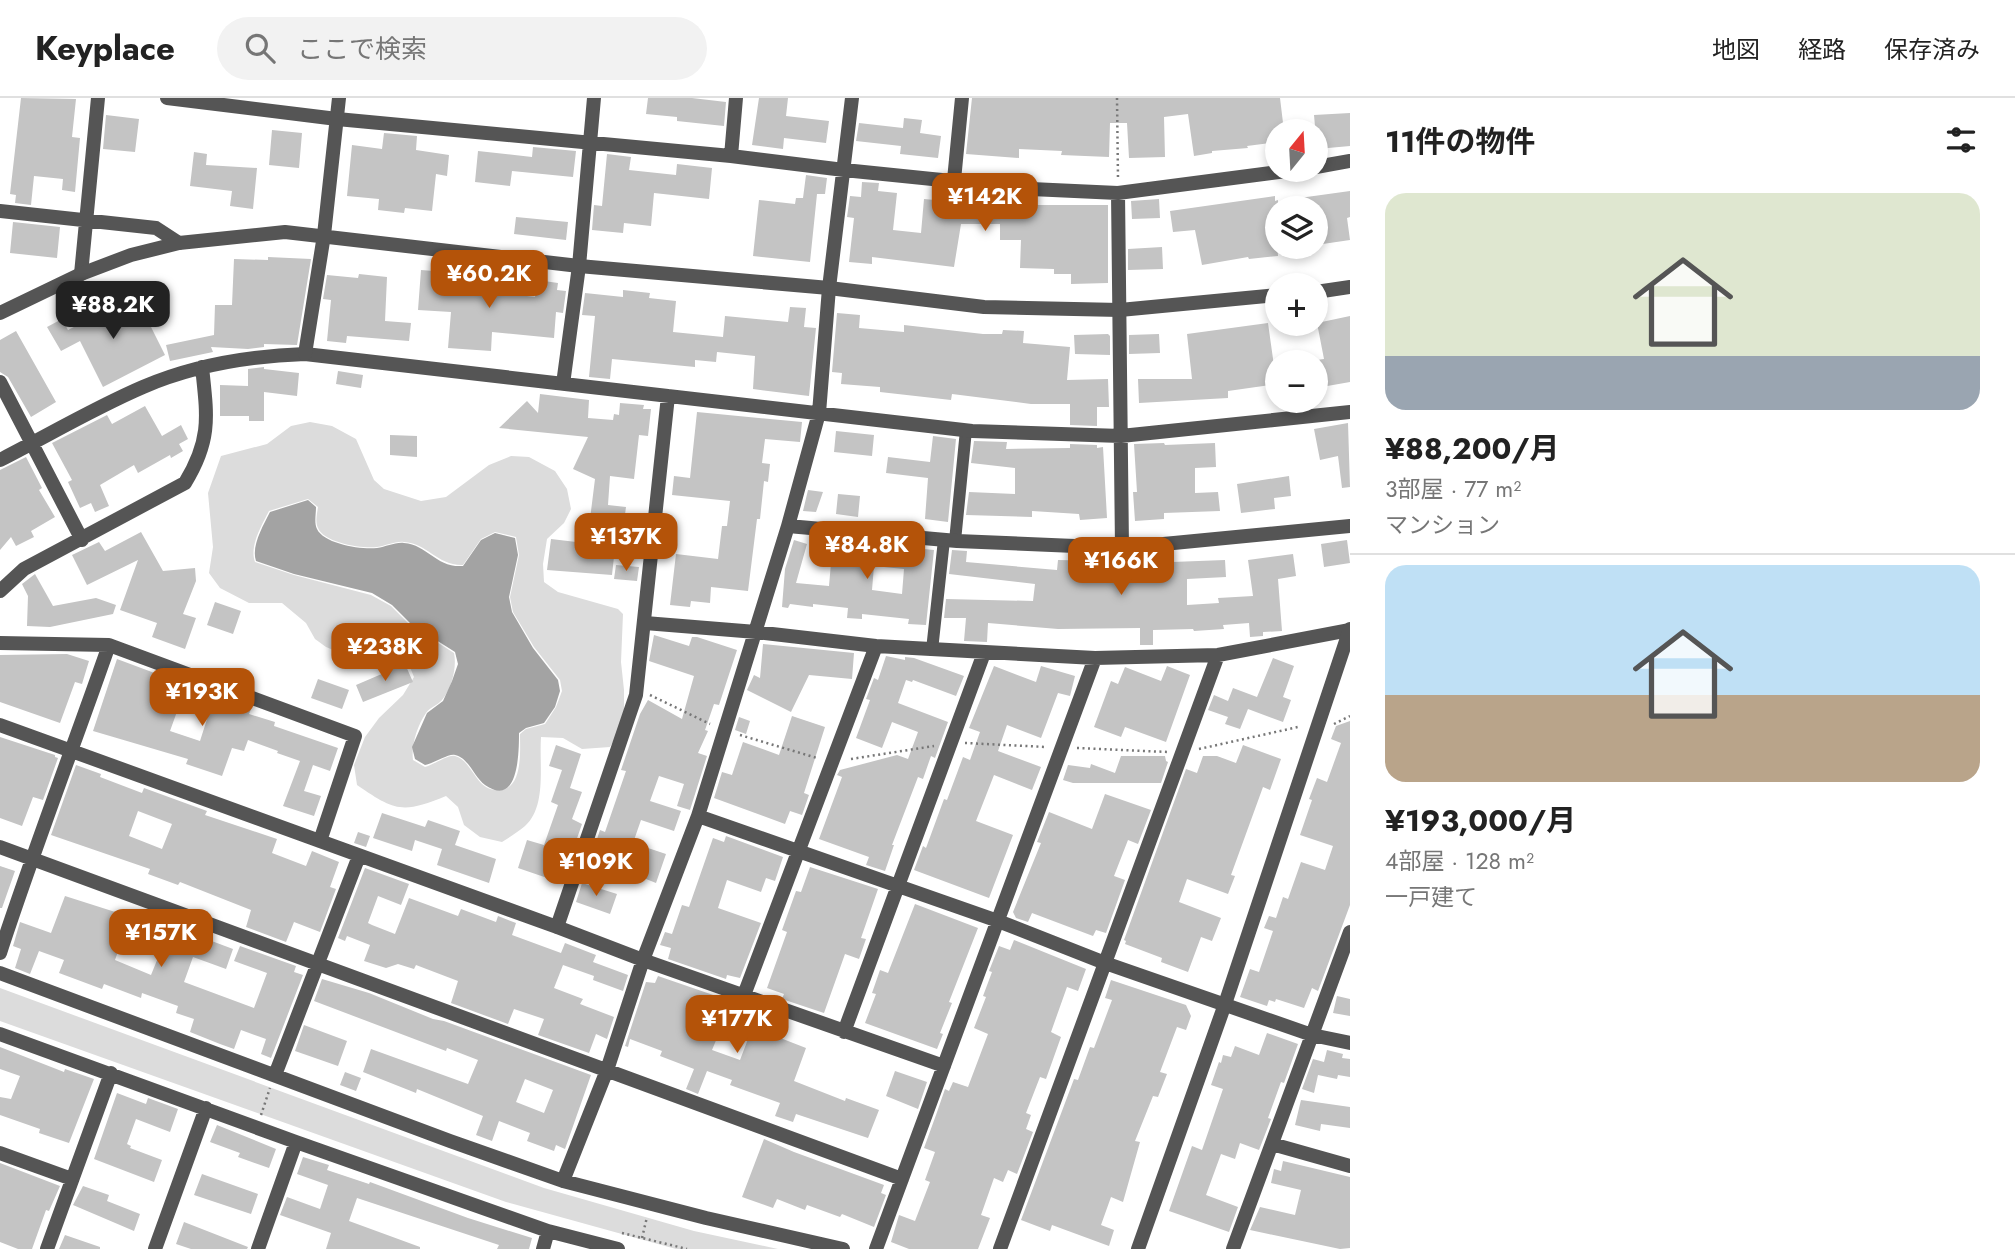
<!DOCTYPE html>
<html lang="ja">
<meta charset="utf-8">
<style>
body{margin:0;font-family:Jost,"Noto Sans JP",sans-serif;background:#f2f2f2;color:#222;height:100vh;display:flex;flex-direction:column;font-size:26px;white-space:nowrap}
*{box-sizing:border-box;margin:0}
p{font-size:23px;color:#767676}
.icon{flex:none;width:38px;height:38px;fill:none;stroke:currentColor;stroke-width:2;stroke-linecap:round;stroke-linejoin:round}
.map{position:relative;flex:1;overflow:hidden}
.details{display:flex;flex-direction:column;background:#fff;width:665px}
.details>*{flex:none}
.needle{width:46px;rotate:18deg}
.tools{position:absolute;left:1265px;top:21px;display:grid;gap:14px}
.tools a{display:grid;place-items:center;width:63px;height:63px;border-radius:50%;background:#fff;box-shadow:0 4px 10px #0003;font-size:35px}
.price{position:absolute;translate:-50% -60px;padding:0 16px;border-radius:14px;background:#b45309;color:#fff;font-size:23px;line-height:46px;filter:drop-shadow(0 2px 4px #0008)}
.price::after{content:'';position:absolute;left:50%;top:42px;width:21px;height:16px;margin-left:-10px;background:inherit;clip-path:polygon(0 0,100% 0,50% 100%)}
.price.current{background:#222;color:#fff}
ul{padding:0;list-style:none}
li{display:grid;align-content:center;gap:14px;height:371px;padding:0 35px}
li+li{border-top:2px solid #e0e0e0}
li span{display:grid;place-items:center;height:217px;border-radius:21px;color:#555}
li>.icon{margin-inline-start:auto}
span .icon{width:126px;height:126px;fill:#fffc;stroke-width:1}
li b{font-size:30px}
h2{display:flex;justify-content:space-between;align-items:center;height:84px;padding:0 35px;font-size:30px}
header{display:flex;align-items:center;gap:42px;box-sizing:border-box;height:98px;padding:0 35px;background:#fff;border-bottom:2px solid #e0e0e0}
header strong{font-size:33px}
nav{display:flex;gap:38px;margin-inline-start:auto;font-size:24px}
.search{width:490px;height:63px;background:#f2f2f2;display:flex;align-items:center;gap:18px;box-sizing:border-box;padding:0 24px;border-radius:38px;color:#767676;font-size:26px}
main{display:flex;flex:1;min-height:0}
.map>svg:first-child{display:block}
.green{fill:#dcdcdc;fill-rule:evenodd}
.water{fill:#a3a3a3}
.building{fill:#c4c4c4;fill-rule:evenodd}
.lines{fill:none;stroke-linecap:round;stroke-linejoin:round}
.path{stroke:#777;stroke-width:2.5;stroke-dasharray:2 3.5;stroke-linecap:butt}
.pedestrian{stroke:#555;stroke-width:12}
.minor{stroke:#555;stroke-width:14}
.tertiary{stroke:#555;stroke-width:14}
</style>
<header>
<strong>Keyplace</strong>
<div class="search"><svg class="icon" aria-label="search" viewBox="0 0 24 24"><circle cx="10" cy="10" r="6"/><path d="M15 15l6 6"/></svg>ここで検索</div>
<nav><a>地図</a><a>経路</a><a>保存済み</a></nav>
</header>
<main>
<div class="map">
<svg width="1350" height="1151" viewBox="0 0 1350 1151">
<rect width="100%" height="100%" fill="#fff"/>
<!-- green -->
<path class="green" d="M310,324L332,328L356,341L374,382L384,391L421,403L446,399L489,367L511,358L529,359L555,373L567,391L571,411L564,425L547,441L543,466L544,484L558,494L618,511L623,516L621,564L624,592V625L610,649L582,651L563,640L541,639C539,667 547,708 525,728C518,734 510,739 502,744L480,739L464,727L458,709L446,698C402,716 395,713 357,687L354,667L365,639L379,620L403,597L414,579L407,562L363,564L326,549L315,541L306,525L282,505H249L220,490L209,475L213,449L208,395L221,358L267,346L291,328ZM308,401L318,409C317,416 315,424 318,430C324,445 363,451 377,449C386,448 395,443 404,444C427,445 438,468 463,467L481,441L495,434L516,439L519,457L510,499L513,514L534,549L560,582L562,593L556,609L545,626L526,631L520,636C520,653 523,689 501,692C494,693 487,691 481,685C473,677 467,661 455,658C449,656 433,667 425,669L413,662C411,648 417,628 426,615C429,610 438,607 442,602C452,590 457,569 454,555L410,527L391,508L371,497L294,477L255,464C249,448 262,427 269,413Z
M0,890L544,1090L694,1133L778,1151H676L506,1104L0,923Z"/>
<!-- water -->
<path class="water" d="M308,402L316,409C316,416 314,425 317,431C324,446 362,452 377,450C386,449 395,444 404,445C428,447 436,470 463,468L481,442L495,435L515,440L518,457L509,499L512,514L533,550L558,582L560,593L555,609L544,625L526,630L519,635C519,653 519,711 485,687C474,679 469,660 455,657C449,655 435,665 425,667L415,661L412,649L427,615L443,603L452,583L458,566L455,554L411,526L392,507L372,495L294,476L256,463C251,448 263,428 270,414Z"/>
<!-- building -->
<path class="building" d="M21,0L76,1L72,39L80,40L75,94L62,92L63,81L34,78L31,107L15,105L16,97L10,96Z
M648,0H692L726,4L724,28L677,23V19L646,16Z
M759,0H788L786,18L829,23L826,45L784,40L783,51L752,47Z
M972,0H1280L1284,33H1278V44L1247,48L1248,50L1212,53V55L1194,58L1188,16L1164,19L1165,59L1129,60L1127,25H1110L1109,59L1061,57L1062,53L1019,51V60L966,56Z
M1350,15V48L1317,51L1314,17Z
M106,17L139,21L135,54L103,51Z
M904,20L922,22L920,35L941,38L938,60L900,56L901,48L856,43L859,25L903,30Z
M272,32L302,35L299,70L269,67Z
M384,35L417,38L416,52L449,57L447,78L436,76L432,113L405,110L404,115L378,112L379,101L347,98L352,47L382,51Z
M533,49L576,53L573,79L512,73L510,88L475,84L478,53L532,59Z
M194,54L207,56L206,67L257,70L253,111L230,108L232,93L190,88Z
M607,56L631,59L629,72L676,77L677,66L712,70L709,101L654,95L651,128L624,125L623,135L592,132L594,107L602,108Z
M806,77L827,80L825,96H817L810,164L753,158L759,102L795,106L796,100H803Z
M862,84L879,85L878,93L897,95L893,132L921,135L924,101L966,105V100L1032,103V107H1108V185L1071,186V176H1054V171L1020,170L1021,142H1000V126H961L954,169L872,159V166L849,164L854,120L847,119L850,98L861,99Z
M1350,93V119L1347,120L1350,142L1316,147V110H1285V102Z
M1275,98V103L1278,102V120H1276L1278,158L1249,161L1248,159L1202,167L1195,132L1173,134L1170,113Z
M1159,101L1160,120L1132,121L1131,103Z
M516,119L568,124L566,142L514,136Z
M13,124L60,129L57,160L10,155Z
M1162,149L1163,171L1128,172V151Z
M268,159L311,161L297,247L264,246V249L248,251L211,249L213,254L170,263L166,247L214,237L215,207H232L234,161L268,162Z
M421,172L471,176L470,191L535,199L537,182L558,185L557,192L566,193L563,215L556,214L554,240L492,234L491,253L448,250L451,214L418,212Z
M359,176L387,179L385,223L411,225L409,243L347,238L346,245L327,243L331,202L323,201L327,177L358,180Z
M623,192L650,195L649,200L676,203L673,234L723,239L725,218L788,224L790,209L806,210L804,229L816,230L809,298L753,291L755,258L717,254L716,264L695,262V269L612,261L610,281L589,279L595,218L582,217L585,195L623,199Z
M127,202L133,213L141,209L165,257L103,289L80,243L61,253L47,229L62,221L68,232Z
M837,215L860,217L859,230L904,234V227L983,236H1002L1003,232L1024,233L1023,245L1070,249L1067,282L1108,281L1109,309H1097V328L1070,327V306H1031L952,296L951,302L880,294V289L841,286L842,275L832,274Z
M1350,218V284L1316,290V262L1324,261L1317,225Z
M1268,225L1274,268L1278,267V286L1228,293V300L1139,305L1138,281H1192L1187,236Z
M16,233L56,304L31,319L8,279L0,274V242Z
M1108,236L1110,238V257L1075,256L1074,237Z
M1159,236L1160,255L1129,256V237Z
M264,269V271L299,275L297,298L264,294V323H249V318H220V287L248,288V271Z
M338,273L363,277L361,290L336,286Z
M540,296L589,302L588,320L613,322L614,316L619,317L620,305L644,307L643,311H651L648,338L639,337L634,381L610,378L608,407L626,409L623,431H617L612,477L547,472L551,441L593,446L595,421H590L595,381L573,371L588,339L499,330L527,303L538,315Z
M145,308L162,338L181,327L188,341L179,346L183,353L171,360L170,357L138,375L134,367L100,387L109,408L95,414L91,405L80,410L68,384L72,382L52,345L107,317L112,326Z
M697,314L802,324L800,344L765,341L762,365L770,366L768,384L764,383L760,421H757L748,493L711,489L710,505L691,503L690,509L670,507L676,456L718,461L722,428H727L730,403L672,397L674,378L690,380Z
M1348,325L1350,389L1342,390L1338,358L1320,362L1314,331Z
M836,333L874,337L872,358L834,354Z
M390,337L417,338V359L390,357Z
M933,338L956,341L948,424L925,421L928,380L886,375L888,359L930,364Z
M974,343L1007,344L1006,351L1070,350V346L1097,347V350L1103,349L1107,420L1080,422L1079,416L1032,413V419L966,417L969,394L1015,396V370L971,365Z
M1164,345L1165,347L1215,345L1216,369L1195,370V395L1218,394L1220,413L1164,415V421L1135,423L1133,394H1137L1134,346Z
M26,359L42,390L39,392L55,419L31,433L34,439L16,448L11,439L0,452V372Z
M1289,378L1291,398L1274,400L1275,411L1241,415L1237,386Z
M808,392L823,394L816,414L803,413Z
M838,396L860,398L858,419L836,416Z
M141,434L163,473L195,470L196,483L183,516L196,520L185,551L152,539L157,525L120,512L138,462L87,487L72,457L99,444L105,453Z
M794,442L807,446L796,485L829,488L833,442L934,452L926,527L908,526L909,521L862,516V521L847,520L848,510L813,506V509L790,506L788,510L782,509L785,471ZM874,468L904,471L902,496L872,492Z
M1347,442L1350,465L1324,469L1321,446Z
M952,452L967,453L966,464L1057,472L1058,462L1102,463L1172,460V464L1225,462L1226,479L1187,481V507L1219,505L1218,500L1253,498L1248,462L1293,456L1296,478L1278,481L1282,533L1263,534V538L1250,539L1249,525L1223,527L1224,531L1194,533L1193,531L1153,532V547H1140V530L1058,531L988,525L987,544L964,543L966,520H944L946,501L1033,503L1035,486L949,476Z
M616,467L639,469L637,483L614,481Z
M35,476L53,508L96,500L116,507L113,516L50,529L27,528L28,498L22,486Z
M215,504L241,513L233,536L207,527Z
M654,537L689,548L692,539H697L737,552L719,607L714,606L705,632L708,633L698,655L707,658L690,712L677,708L684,686L659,678L650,703L681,713L674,733L641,722L633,745L666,756L656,785L591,759L600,732L605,734L626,673L621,672L640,616L648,602L682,621L694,578L649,563Z
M763,546L854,555L852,581L809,577L791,614L747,592L754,577L760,580Z
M67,556L89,563L82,586L75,584L60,625L0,604V557Z
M886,558L905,562V559L914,560L964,578L956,598L913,582L912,584L906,582L898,605L948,624L935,660L931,658L923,681L918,679L892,747H894L885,773L866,767L869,759L819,741L842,679L837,677L840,672L897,657L908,661L918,634L892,624L882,650L856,640L870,602L866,601L874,580L878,582Z
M1273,560L1294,568L1283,599L1291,602L1283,624L1248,611L1240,631L1225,626L1228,619L1208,612L1214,597L1228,603L1233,590L1257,599Z
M117,561L251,611L249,616L275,624L274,628L338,650L330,673L313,667L304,693L321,698L314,718L283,708L300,663L277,655L278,653L248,642L244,653L232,650L222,678L186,666L188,661L93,633ZM179,608L208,618L200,643L170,633Z
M405,566L413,584L363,604L356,587Z
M994,568L1036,584L1041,568L1075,578L1070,598L1058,595L1041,640L1007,627L998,653L1041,669L1032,692L994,677L976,723L1013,737L989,800L914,772L923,748L926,750L944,701L947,702L963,659L970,662L980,634L969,630Z
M1167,568L1190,577L1166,644L1125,629L1121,639L1094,629L1111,583L1118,586L1125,569L1161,583Z
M318,581L349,592L342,611L311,600Z
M792,618L825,629L804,695L809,697L802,717L790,713L785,726L714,700L722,674L732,677L743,644L779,657Z
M739,619L750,623L746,636L735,632Z
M1350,623V807L1318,893L1312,890L1304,910L1276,901L1275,904L1269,902L1267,908L1240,899L1250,871L1259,874L1273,833L1264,830L1269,818L1276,820L1283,799L1288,801L1301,764L1325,772L1333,748L1300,737L1312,702L1309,701L1317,680L1327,684L1341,645L1331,641L1336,628Z
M0,639L55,657V659L58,660L43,702L33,699L22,728L0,720Z
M556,647L581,656L570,690L582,694L572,721L582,726L573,752L567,749L556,783L518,770L527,742L544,747L558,707L551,704L562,672L549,668Z
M1243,647L1281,661L1270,692L1263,689L1231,777L1235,778L1228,796L1187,781L1179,804L1221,820L1212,843L1201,839L1188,874L1161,864L1162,860L1125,846L1126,843L1124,842L1186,671L1197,675L1203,658H1217L1236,665Z
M1121,658H1165L1166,663L1168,664L1161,685H1073L1063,682L1068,667L1090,670L1091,666L1115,675Z
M76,667L101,676L100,679L142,695L144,690L207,713L205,717L277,741L272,755L306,768L312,753L339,764L330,789L336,791L320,834L294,824L286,844L246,829L251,812L180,784L178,787L148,776L150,771L51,737ZM138,713L172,726L162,751L129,738Z
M1105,696L1151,712L1138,746L1128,742L1114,778L1125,782L1106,835L1096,832L1093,838L1032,815L1028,824L1016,820L1013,814L1041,745L1037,744L1049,714L1092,731Z
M382,715L425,729L428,722L460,733L455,747L496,761L489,785L437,767L442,751L415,742L412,753L373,740Z
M358,734L370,738L366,749L354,745Z
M726,738L783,759L775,783L766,780L761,794L727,782L718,810L761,825L740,880L727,877L726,881L668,861L671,850L660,847L665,834L672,836L682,807L689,809L713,740L724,744Z
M0,768L15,773L2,810H0Z
M810,769L878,791L861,840L866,841L859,861L845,856L824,915L782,901L784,896L767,890L787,834L782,832L796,793L801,794Z
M365,770L409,786L401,807L378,798L368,825L372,827L395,836L409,800L458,818L461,811L496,824L498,818L516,825L512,837L561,855L565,845L596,857L593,864L628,877L623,893L593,882L594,878L563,867L554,890L583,901L580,906L614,919L607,941L596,936L589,955L538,937L544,921L514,911L508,926L451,905L458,883L416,867L414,871L398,866L386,870L364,863L370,847L347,838L345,843L338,840Z
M582,785L617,796L610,816L576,804Z
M65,798L134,820L136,813L202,836L201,839L233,851L226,871L193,859L184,884L254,910L267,875L234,863L240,848L296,868L294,874L303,877L271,960L261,956L266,941L241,932L234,951L220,946L190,934L194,921L176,915L178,908L142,895L141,900L104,886L102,891L59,875L64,862L39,853L30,876L15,870L21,851L13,848L20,824L51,835ZM124,836L162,850L151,877L115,862Z
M915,806L978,830L949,904L952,905L940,935L943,936L937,951L865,925L876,896L872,895L880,872L888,875Z
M1014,842L1086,871L1078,893L1067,889L1051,934L1061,939L1046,981L1040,979L1026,1015L1031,1017L1026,1031L1033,1034L1017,1076L1008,1072L1003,1084L994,1080L981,1117L990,1120L978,1151H909L891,1144L899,1117L915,1123L930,1084L925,1082L935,1054L924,1050L936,1017L945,991L949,993L953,984L968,989L988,936L974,930L986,899L983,898L992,874L989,873L999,848L1010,852Z
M658,878L719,899L718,902L736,909L729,931L722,928L712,952L740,962L756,920L773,927L770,936L806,950L794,983L845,1003L846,1000L879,1012L868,1040L796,1016L793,1024L775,1018L780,1005L730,987L732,982L707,973L698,996L686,991L694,971L660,958L662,953L630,941L628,949L625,948L646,884L655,885Z
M322,881L369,895L433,921L444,923L591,977L565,1051L556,1047L554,1053L527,1043L530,1035L499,1023L492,1043L476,1037L483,1018L417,991L416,995L363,974L371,951L468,986L478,962L447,950L446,953L314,903ZM525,981L553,992L544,1015L516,1004Z
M1111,882L1186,907L1191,918L1186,932L1177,929L1160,974L1167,976L1158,999L1153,998L1135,1043L1140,1044L1123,1104L1111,1099L1101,1127L1114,1132L1109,1148L1052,1127L1050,1133L1021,1122L1074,981L1078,982L1090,949L1094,950L1112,902L1105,900Z
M1337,898L1350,901V918L1333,915Z
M304,927L347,943L338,968L295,953Z
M1267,935L1298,946L1284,985L1281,984L1268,1020L1271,1021L1259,1052L1240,1045L1235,1061L1221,1056L1206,1097L1238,1109L1229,1134L1169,1113L1192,1048L1202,1052L1223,991L1211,987L1219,964L1221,965L1223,957L1231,959L1235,948L1259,957Z
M0,949L64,974L65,971L94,981L69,1045L39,1035L40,1031L0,1017V999L11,1001L20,978L0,971Z
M1327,952L1343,956L1342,960L1350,961V979L1338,977L1337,981L1318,977L1314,995L1302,991L1313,961L1324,964Z
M895,973L927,984L918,1011L886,998Z
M345,974L361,980L356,993L340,987Z
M117,995L146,1006L148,1000L178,1011L170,1034L136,1021L127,1046L131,1048L130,1050L162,1062L154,1084L94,1061Z
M1301,1002L1350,1009V1030L1321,1026L1320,1033L1295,1027Z
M217,1027L276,1051L269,1070L238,1059L240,1055L210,1044Z
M764,1041L794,1054L884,1087L881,1095L886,1097L874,1129L842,1116L840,1119L807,1107L805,1112L777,1101L773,1110L742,1099Z
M303,1059L329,1067L327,1072L369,1086L370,1084L468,1120L532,1140L529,1151H497L499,1147L357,1100L349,1123L420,1149V1151H326L331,1135L280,1117L287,1099L320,1111L328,1087L297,1076Z
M1283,1063L1350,1079V1150L1340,1151L1250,1132L1260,1109L1295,1117L1301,1092L1271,1085L1274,1071L1281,1073Z
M0,1065L60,1088L49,1113L46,1112L32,1151H18L0,1144Z
M202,1076L258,1096L251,1116L194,1097Z
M83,1088L109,1097L107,1103L140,1116L134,1133L73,1107Z
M184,1124L248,1149L247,1151H191L176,1146Z
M65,1137L100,1149V1151H59Z"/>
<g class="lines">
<!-- path -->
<path class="path" d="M1117,0L1118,81
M650,597L710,626
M1334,626L1350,618
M740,637L817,660
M965,645L1046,649
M1077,650L1168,654
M1199,651L1298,629
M851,661L934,648
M261,1017L270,990
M622,1135L687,1151
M642,1140L647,1119"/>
<!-- pedestrian -->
<path class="pedestrian" d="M955,443L966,332
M932,552L944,442"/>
<!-- minor -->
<path class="minor" d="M167,0L337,21L731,58L844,72L1031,91L1118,95L1294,72
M731,58L736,0
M1316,69L1350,63
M954,82L962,0
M1118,95L1122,450
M0,113L156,130L179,145
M81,176L98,0
M0,284L82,442
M563,286L579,168L594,0
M0,362C47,338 94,310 143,289C194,267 250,258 305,256L972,333L1121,338L1350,314
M788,428L957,443L1122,450L1350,428
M0,493L24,471L185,385C212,341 207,317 202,269
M645,525L756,534L876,548L1095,560L1218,557L1350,532
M0,545L109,547L355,638L320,743
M0,627L557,829L643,862L944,968
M698,718L998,823L1105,865L1312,937L1350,945
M0,749L902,1081
M557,829L636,597L668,298
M0,855C34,751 73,650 109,547
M0,875L450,1043L563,1083L706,1120L843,1151
M744,897L876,548
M844,934L984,555
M0,936L296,1044L548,1133L618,1151
M275,977L359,758
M1272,1046L1350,1068
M0,1055L72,1081
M563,1083L607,972L643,862L698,718L788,428L819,315L829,190L852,0
M47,1151L111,975
M155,1151L206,1010
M258,1151L296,1044
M543,1151L548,1133
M876,1151L1095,560
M1000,1151L1218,557
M1233,1151L1350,834"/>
<!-- tertiary -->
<path class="tertiary" d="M1316,194L1350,189
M0,215L81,176L131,157L179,145L285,134L579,168L829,190L984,209L1120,212L1278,197
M305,256L324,137L339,0
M1138,1151L1225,906L1350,531"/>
</g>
</svg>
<div class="tools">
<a><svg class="needle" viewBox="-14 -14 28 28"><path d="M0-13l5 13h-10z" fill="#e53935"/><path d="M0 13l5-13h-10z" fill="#767676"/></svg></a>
<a><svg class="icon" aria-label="layers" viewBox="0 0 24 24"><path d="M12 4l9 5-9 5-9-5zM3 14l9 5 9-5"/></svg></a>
<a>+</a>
<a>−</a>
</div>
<b class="price" style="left:985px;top:135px">¥142K</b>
<b class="price" style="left:489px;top:212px">¥60.2K</b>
<b class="price current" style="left:113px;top:243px">¥88.2K</b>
<b class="price" style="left:626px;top:475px">¥137K</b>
<b class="price" style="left:867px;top:483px">¥84.8K</b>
<b class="price" style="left:1121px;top:499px">¥166K</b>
<b class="price" style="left:385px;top:585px">¥238K</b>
<b class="price" style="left:202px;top:630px">¥193K</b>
<b class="price" style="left:596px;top:800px">¥109K</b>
<b class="price" style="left:161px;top:871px">¥157K</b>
<b class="price" style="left:737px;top:957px">¥177K</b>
</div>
<section class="details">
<h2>11件の物件<svg class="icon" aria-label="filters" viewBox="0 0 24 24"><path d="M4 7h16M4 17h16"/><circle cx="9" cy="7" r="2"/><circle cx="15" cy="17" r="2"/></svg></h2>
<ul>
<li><span style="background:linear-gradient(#dfe7d0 75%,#9aa5b1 0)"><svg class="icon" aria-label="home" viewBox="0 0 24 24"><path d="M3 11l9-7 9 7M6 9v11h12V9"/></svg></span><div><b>¥88,200/月</b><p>3部屋 · 77 m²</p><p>マンション</p></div></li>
<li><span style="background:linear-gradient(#bfe0f5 60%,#b9a48a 0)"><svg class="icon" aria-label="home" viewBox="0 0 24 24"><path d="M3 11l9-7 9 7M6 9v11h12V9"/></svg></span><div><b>¥193,000/月</b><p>4部屋 · 128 m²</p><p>一戸建て</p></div></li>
</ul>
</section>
</main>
